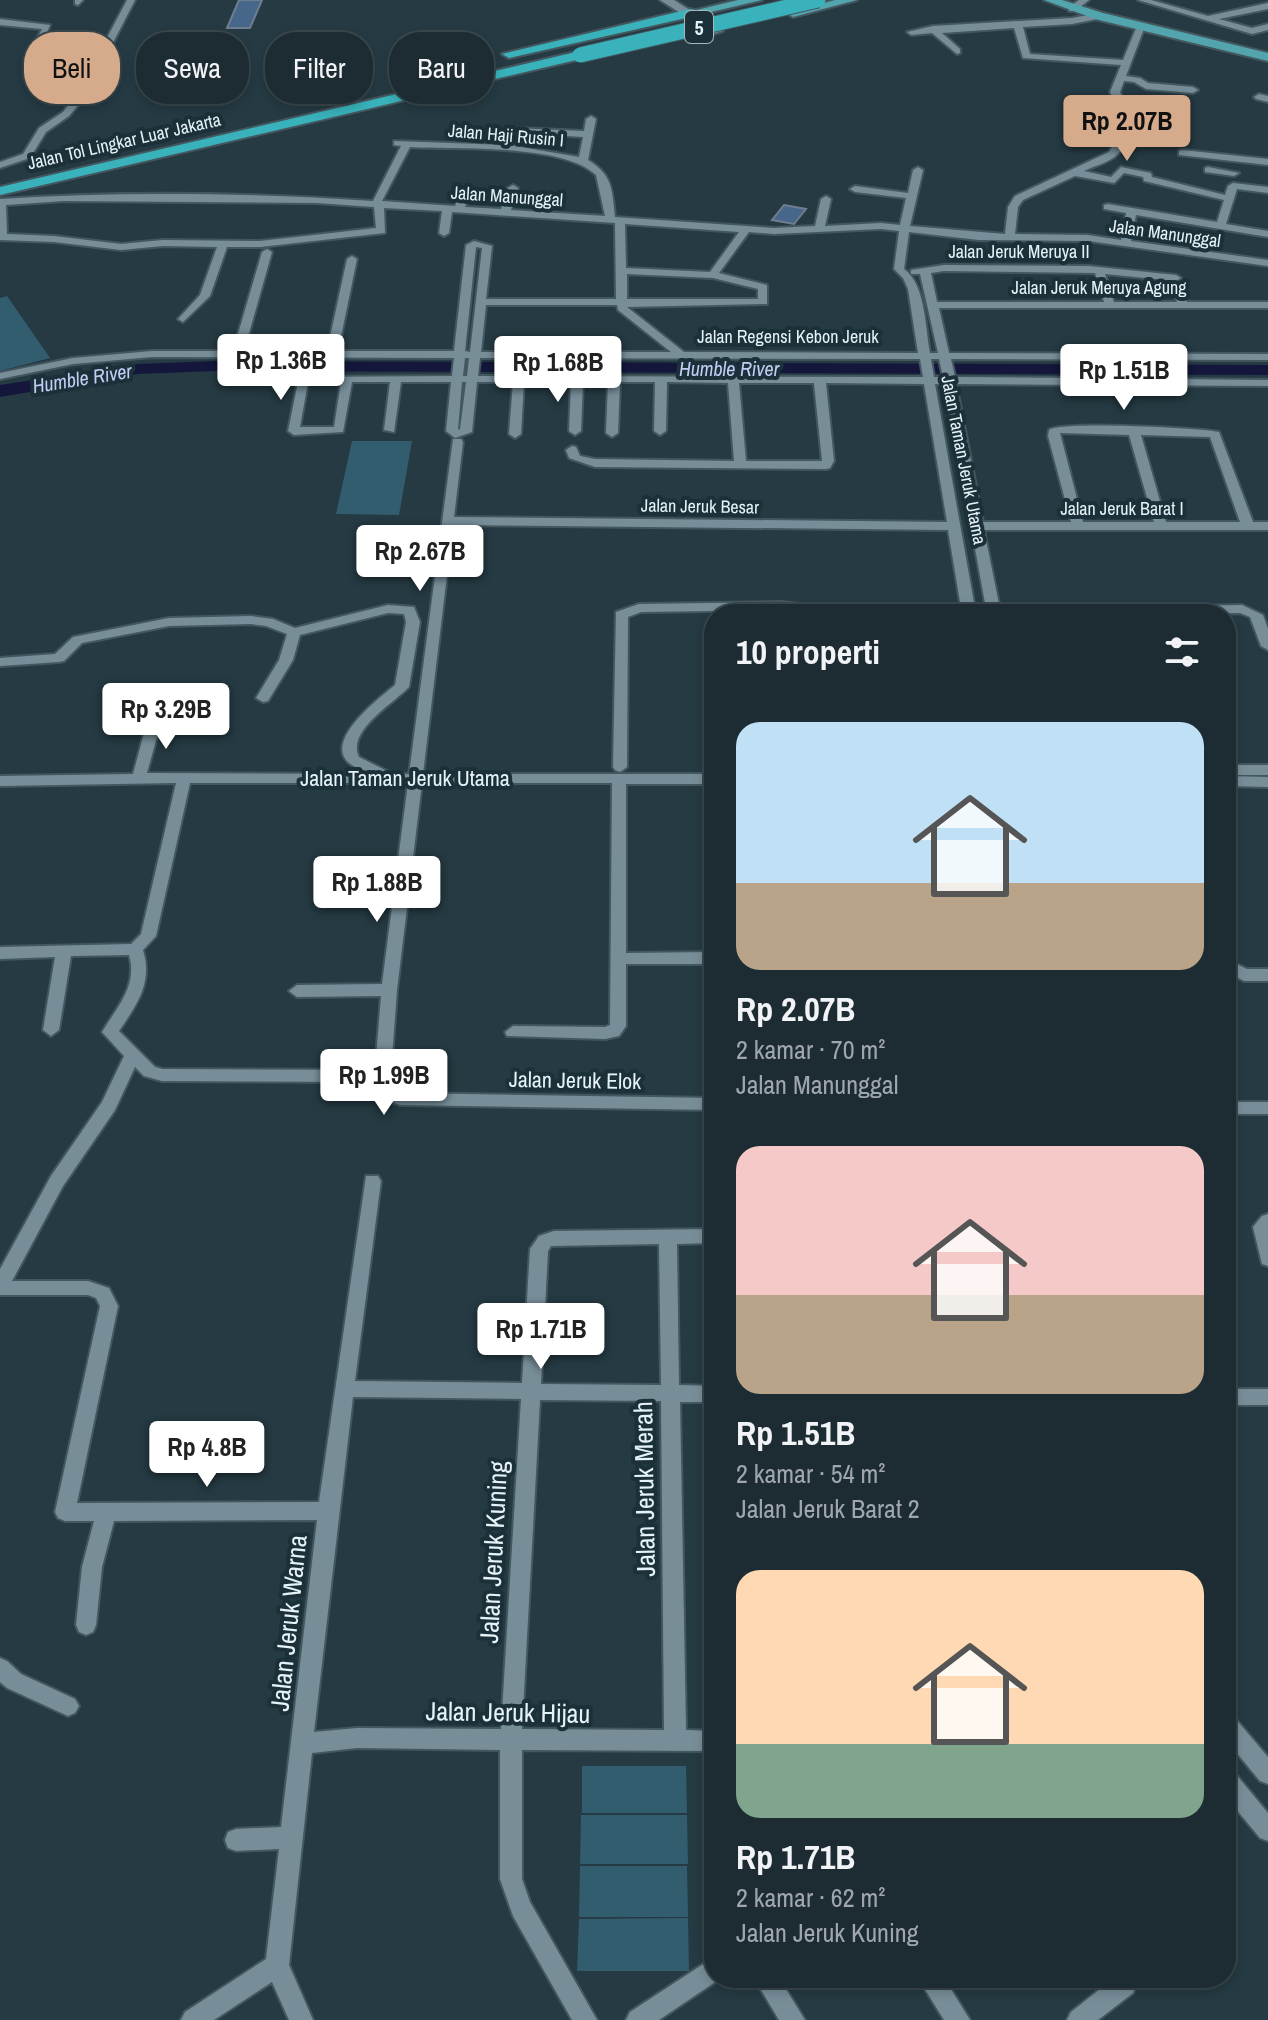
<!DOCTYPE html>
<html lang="id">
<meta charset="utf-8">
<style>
body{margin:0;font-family:"Archivo Narrow",sans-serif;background:#29383e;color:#f1f3f6;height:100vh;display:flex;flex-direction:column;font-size:30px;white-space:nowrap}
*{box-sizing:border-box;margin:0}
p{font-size:26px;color:#a0a7ac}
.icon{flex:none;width:44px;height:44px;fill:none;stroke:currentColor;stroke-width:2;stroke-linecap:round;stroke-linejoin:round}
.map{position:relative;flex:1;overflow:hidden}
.side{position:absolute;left:704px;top:604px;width:532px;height:1384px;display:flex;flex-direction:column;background:#1c2c32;border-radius:32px;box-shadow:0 4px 12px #0003,0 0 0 2px #3a484d}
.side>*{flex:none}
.banner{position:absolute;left:24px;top:32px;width:560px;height:72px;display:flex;gap:16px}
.price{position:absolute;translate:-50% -68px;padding:0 18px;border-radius:8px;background:#fff;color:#222;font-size:26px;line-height:52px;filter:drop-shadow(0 2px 4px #0008)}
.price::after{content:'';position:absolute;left:50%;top:48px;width:24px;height:18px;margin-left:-12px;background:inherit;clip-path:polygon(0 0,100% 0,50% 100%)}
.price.current{background:#d6ab8b;color:#111}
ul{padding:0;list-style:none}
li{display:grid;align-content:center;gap:16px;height:424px;padding:0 32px}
li span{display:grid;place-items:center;height:248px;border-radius:24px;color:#555}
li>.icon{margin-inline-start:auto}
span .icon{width:144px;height:144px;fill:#fffc;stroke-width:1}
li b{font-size:34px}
h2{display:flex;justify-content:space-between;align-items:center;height:96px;padding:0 32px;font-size:34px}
.chip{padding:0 28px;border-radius:32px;background:#1c2c32;box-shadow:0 4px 12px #0003,0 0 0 2px #3a484d;font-size:28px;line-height:72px}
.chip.current{background:#d6ab8b;color:#111}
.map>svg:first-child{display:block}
.green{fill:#325d6e}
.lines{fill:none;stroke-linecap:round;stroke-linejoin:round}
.river{fill:#14173b;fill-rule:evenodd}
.building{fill:#47678a;stroke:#6f7e8f;stroke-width:2}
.minor-casing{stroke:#44575f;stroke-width:4}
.secondary-casing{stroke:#44575f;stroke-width:4}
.primary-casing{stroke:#44575f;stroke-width:4}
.motorway-casing{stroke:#44575f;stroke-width:4}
.minor{fill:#778e99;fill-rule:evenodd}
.secondary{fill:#778e99;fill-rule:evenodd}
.primary{fill:#52a4ad;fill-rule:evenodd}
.motorway{fill:#39b2bb;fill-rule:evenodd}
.motorway-bridge-casing{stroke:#44575f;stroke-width:17;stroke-linecap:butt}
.motorway-bridge{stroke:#39b2bb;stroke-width:15}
.labels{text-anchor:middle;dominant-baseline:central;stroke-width:8;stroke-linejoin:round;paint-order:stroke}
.far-street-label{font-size:18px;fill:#e5f2f8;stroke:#1b3039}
.shield{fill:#1b3039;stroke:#a8b8bf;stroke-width:2}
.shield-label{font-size:20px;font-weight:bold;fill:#e5f2f8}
.far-water-label{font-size:20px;font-style:italic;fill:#c3ccf5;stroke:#1b3039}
.street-label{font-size:22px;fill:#e5f2f8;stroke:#1b3039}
.near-street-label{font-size:26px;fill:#e5f2f8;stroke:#1b3039}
</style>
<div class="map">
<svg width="1268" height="2020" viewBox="0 0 1268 2020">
<rect width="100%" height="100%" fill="#253a43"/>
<!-- green -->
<path class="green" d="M7,296L50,358L0,371V298Z
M352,441H412L399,515L336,514Z
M582,1766H686L687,1813H582Z
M581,1815H687L688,1864H580Z
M580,1866H687L688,1917H579Z
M688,1918L689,1971H577L579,1919Z"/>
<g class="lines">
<!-- river -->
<path class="river" d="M216,361L1268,365V375L216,371L138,374L0,397V385L138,364Z"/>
</g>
<!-- building -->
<path class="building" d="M239,0H262L250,28H227Z
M784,205L806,209L794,224L772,220Z"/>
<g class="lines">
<!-- minor casing -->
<g class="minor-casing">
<path id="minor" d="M75,0H83L78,5L75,4Z
M127,0H135L85,97L69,116L46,132L30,158L0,168V162L23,154L39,128L63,112L78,93L38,92L36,90L52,69L31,63L39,49L33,46L42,29L0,25V19L50,25L42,45L53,49L44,54L40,61L63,68L48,87H81Z
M1079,0H1089L1075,11H1069V7Z
M1138,0H1151L1208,16L1268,3V9L1219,19L1252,28L1268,24V30L1252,34Z
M1099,13L1103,16L1102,18L1072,24L1023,27L1030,54L1123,60L1137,26L1141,23L1145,26L1126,76L1140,78L1148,83L1193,87L1198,90L1193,93L1146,89L1134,82L1124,81L1120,92C1128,110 1133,137 1118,154C1111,162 1094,166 1084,171L1111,177L1121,167L1151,173L1152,177L1225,195L1228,186L1233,183L1268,187V193L1237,189L1226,224L1268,231V237L1136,215L1131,241L1268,260V266L1088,241L979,240L909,232L904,269C926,285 925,328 930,353H938L920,274H911V270L944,265L1089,266L1176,275L1181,278L1176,281L1105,274L1114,302H1177L1173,289L1178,286L1183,289L1187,302H1268V308H939L949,353L1268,354V360L951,359L955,377L1268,380V386L956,384L983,522H1071L1048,436L1049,430C1062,421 1197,428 1219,432L1253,522H1268V530H984L1001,614H987L945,384H935L976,614H962L948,530L453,525L423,774H714V784H626V953L714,952V964H626V1026L619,1036L605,1039L507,1036L505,1032L513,1026L605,1027L610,1025L612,783H422L397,990L390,1085L392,1090L401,1093L714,1098V1110L400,1105L380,1098L374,1082L162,1081L144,1076L135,1067L115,1110L63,1186L12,1281H88L109,1288L118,1306L77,1503L319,1502L366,1176H378L381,1181L355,1381L522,1383L530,1249L539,1236L554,1231L714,1229V1243L677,1244L679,1385L714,1386V1402H680L686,1730L714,1731V1751L522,1750V1879L530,1902L597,2020H572L513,1916L500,1879V1750L357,1748L312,1753L289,1965L313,2020H289L272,1982L214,2020H181L185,2012L266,1959L279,1849L236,1851L228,1848L225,1840L228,1832L236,1829L281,1827L317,1520L114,1521L102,1567L96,1625L93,1632L86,1635L79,1632L76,1625L82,1567L94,1521H65L58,1518L55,1512L100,1306L96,1298L88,1295H0V1269L51,1176L102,1102L124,1056L102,1032C117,1007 138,986 129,955L71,956L59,1030L51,1036L43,1030L55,957L0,959V947L131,944L141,934L176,783L0,786V776L133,774L149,715L156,711L163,715L147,773L373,774C366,771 355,768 349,763C323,741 379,698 395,685L406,622L404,614L388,613L300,635L293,660L268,701L263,702L256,698L279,660L287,634L266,626L251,624L169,626L82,643L64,661L59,662L0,666V658L55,654L73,637L169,618L251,616L273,619L295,628L388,605L414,607L420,622L409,687C394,703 346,731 359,757L393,774H409L453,439H461L463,442L454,517L947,522L924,384L826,383L834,461L830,468L826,469L595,467L569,458L566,450L572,446L576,447L580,456L595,459L734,461L728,383L667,382L666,431L660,435L654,431L655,382H620L618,433L612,437L606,433L608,382H583L581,431L575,435L569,431L571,382H524L521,434L515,438L509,434L513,382H477L472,432L455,438L446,431L451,382H401L394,432L384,430L390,382H352L343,432L294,435L288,431L299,377L452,376L454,358L152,357L73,364L0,379V373L73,358L152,351H233L262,252L267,249L272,252L244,351H327L347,259L352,256L357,259L338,351H454L466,245L474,241L492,246L486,299H616L615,223L452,212L449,233L444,236L439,233L442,211L384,208L385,233L260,247H227L210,296L183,322L178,319L200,295L217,247L163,246L121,250L54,242L0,240V199C121,191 252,193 373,201L401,146L394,145V141L506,145L514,128L584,131L586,119L591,116L596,119L588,160C613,175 612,190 615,217L774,228L815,226L821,199L826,196L831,199L825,226L881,223L900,225L906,198L855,192L850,189L855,186L908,193L913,170L918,167L923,170L910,226L1005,234L1008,207L1015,196L1109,152C1121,133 1120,112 1110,92L1121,65L1023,58L1014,28L942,33L960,49V53L957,54L932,33L911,35L907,32L933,26L1072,18ZM520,133L583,137L579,157L515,146ZM410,147C457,150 562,143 596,175L605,216L511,210L518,188L513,185L508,188L501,209L465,207L471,192L466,189L461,192L455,206L382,201ZM1124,173L1143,177L1144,181L1224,200L1217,222L1108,204L1104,205V209L1126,213L1121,240L1088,235L1015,234L1018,207L1023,200L1075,176L1114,183ZM64,201L317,203L374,207L376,228L260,241L163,240L121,244L54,236L7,234L6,205ZM625,224L739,232L710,272L626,268ZM881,229L899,231L894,269L903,278L908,289L918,353L684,352L627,307L767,304V285L719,273L749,232L774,234ZM476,247L482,248L470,352L465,351ZM944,271L1095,273L1104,302H937L931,273ZM627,274L713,278L758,289V299H627ZM486,305H617L618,310L671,352H481ZM465,358H469L467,376H463ZM480,358L920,359L923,377L478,376ZM931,359H939L943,377H934ZM308,382H341L334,427H300ZM462,382H466L460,429L458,430ZM739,383H814L822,461H746ZM1060,433L1129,435L1154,522H1083ZM1141,435L1210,437L1240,522H1166ZM190,783H408L382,984L297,985L289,991L297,997L381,996L375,1070L162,1069L155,1067L119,1031C137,1004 153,983 143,950L156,936ZM659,1244L661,1385L541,1384L548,1251L551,1246ZM353,1397L521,1399L501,1729L357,1728L314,1732ZM540,1400L661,1401L664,1730L522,1729Z
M1259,94L1268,96V102L1256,99L1254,97Z
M1182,150L1268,159V165L1179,155V151Z
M1208,167L1239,173L1234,176L1205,172V168Z
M782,602L801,604L813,614C801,614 793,611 782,610L641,612L628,617L627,767L620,772L615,770L613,767L616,612L639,604Z
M1242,605L1263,615L1268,629V650L1261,646L1250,617L1240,613L1122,614L1137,607Z
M1226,765H1268V775H1226Z
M1226,776L1268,777V787L1226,786Z
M1226,959L1247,969H1268V981H1244L1226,972Z
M1226,1102H1268V1114H1226Z
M1268,1214V1266L1262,1264L1253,1227L1262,1216Z
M1226,1389H1268V1405H1226Z
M0,1658L7,1661L21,1674L75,1699L79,1706L75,1713L68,1716L7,1688L0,1682Z
M1226,1714L1234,1717L1268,1757V1784L1260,1781L1226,1740Z
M1226,1769L1234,1772L1268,1813V1841L1260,1838L1226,1797Z
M714,1957V1978H721L659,2020H626L630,2012Z
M754,1978H779L805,2020H779Z
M918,1978H944L970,2020H944Z
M1114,1978H1138L1133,1993L1098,2020H1067L1071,2012Z"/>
</g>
<!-- secondary casing -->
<g class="secondary-casing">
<path id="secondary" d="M660,0H674L723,31L713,34Z"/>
</g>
<!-- primary casing -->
<g class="primary-casing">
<path id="primary" d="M738,0H762L690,17L684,13Z
M835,0H857L793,17L787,13Z
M1044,0H1062L1103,13L1268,53V61L1095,19Z"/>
</g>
<!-- motorway casing -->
<g class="motorway-casing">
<path id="motorway" d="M690,9L695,10V16L509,58L502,54Z
M580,51L587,55L585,58L0,195V187Z"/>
</g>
<!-- minor -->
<use href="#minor" class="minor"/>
<!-- secondary -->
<use href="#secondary" class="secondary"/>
<!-- primary -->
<use href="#primary" class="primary"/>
<!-- motorway -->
<use href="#motorway" class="motorway"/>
<!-- motorway-bridge casing -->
<g class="motorway-bridge-casing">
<path id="motorway-bridge" d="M580,55L818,0"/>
</g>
<!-- motorway-bridge -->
<use href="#motorway-bridge" class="motorway-bridge"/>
</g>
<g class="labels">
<!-- far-street labels -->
<g class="far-street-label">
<text transform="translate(506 135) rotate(5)">Jalan Haji Rusin I</text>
<text transform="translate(124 141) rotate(-13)">Jalan Tol Lingkar Luar Jakarta</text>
<text transform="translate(507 196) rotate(4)">Jalan Manunggal</text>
<text transform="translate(1165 233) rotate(8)">Jalan Manunggal</text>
<text x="1019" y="251">Jalan Jeruk Meruya II</text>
<text x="1099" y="287">Jalan Jeruk Meruya Agung</text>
<text x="788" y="336">Jalan Regensi Kebon Jeruk</text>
<text transform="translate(964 460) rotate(79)">Jalan Taman Jeruk Utama</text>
<text transform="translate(700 506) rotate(1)">Jalan Jeruk Besar</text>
<text x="1122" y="508">Jalan Jeruk Barat I</text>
</g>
<!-- shield labels -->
<rect class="shield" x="685" y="11" width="28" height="32" rx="6"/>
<g class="shield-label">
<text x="699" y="27">5</text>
</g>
<!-- far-water labels -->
<g class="far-water-label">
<text x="729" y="368">Humble River</text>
<text transform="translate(82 378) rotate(-9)">Humble River</text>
</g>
<!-- street labels -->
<g class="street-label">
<text x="405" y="778">Jalan Taman Jeruk Utama</text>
<text transform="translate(575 1080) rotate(1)">Jalan Jeruk Elok</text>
</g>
<!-- near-street labels -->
<g class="near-street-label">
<text transform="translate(644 1489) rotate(-91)">Jalan Jeruk Merah</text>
<text transform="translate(493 1552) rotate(-87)">Jalan Jeruk Kuning</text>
<text transform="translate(288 1623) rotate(-84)">Jalan Jeruk Warna</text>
<text transform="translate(508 1712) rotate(1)">Jalan Jeruk Hijau</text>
</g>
</g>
</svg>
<b class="price current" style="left:1127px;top:163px">Rp 2.07B</b>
<b class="price" style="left:281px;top:402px">Rp 1.36B</b>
<b class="price" style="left:558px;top:404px">Rp 1.68B</b>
<b class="price" style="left:1124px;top:412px">Rp 1.51B</b>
<b class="price" style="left:420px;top:593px">Rp 2.67B</b>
<b class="price" style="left:166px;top:751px">Rp 3.29B</b>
<b class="price" style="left:377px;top:924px">Rp 1.88B</b>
<b class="price" style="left:384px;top:1117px">Rp 1.99B</b>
<b class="price" style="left:541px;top:1371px">Rp 1.71B</b>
<b class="price" style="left:207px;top:1489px">Rp 4.8B</b>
<div class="banner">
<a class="chip current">Beli</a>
<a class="chip">Sewa</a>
<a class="chip">Filter</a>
<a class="chip">Baru</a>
</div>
<section class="side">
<h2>10 properti<svg class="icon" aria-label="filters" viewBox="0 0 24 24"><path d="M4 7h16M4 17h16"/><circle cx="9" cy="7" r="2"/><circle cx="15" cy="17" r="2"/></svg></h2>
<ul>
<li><span style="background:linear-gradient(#bfe0f5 65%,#b9a48a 0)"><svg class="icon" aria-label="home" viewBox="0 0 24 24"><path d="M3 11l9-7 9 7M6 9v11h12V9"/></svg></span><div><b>Rp 2.07B</b><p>2 kamar · 70 m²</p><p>Jalan Manunggal</p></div></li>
<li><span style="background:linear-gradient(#f6c9c9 60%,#b9a48a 0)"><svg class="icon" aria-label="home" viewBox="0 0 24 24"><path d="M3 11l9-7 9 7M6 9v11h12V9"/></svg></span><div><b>Rp 1.51B</b><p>2 kamar · 54 m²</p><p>Jalan Jeruk Barat 2</p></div></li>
<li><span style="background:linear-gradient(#ffd9b3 70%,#7fa58c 0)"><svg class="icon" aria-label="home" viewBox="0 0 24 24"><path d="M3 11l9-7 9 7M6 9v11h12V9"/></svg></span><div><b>Rp 1.71B</b><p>2 kamar · 62 m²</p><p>Jalan Jeruk Kuning</p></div></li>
</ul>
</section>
</div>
